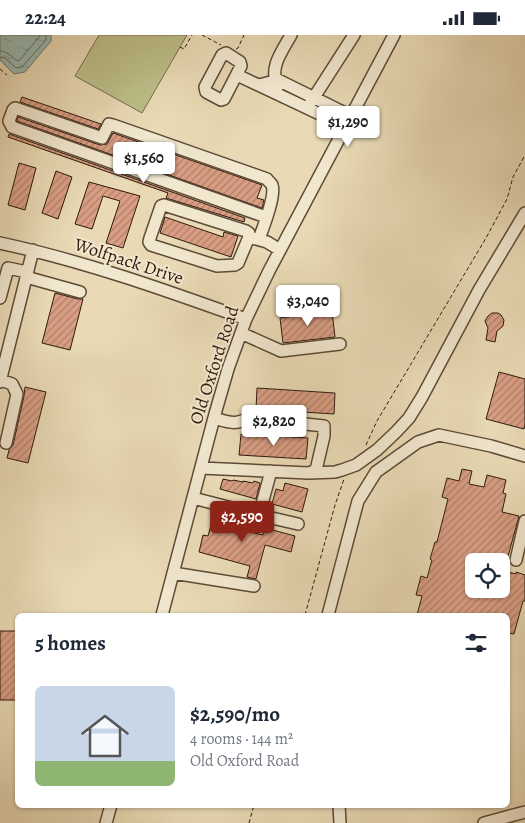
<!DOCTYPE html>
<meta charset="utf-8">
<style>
body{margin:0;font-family:Alegreya,serif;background:#f6f6f7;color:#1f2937;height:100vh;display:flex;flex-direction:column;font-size:19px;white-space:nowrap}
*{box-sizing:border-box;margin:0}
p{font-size:16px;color:#747a83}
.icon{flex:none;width:28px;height:28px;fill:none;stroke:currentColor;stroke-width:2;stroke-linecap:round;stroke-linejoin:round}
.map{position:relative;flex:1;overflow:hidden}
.sheet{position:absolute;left:15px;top:578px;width:495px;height:195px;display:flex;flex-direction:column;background:#fff;border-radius:8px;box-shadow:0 1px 4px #0004}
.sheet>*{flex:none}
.controls{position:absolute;left:465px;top:518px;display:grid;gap:10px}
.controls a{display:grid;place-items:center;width:45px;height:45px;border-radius:8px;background:#fff;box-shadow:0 1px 4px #0004;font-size:25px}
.price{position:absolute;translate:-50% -42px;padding:0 11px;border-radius:5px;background:#fff;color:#222;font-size:16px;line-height:32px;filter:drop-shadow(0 1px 2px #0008)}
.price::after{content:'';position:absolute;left:50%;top:30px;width:15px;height:11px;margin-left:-8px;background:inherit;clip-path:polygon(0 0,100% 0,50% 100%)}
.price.selected{background:#8f2418;color:#fff}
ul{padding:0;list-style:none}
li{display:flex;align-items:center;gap:15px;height:125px;padding:0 20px}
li+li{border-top:1px solid #e0e1e3}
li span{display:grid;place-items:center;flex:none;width:140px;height:100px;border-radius:8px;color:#555}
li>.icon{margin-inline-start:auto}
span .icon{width:60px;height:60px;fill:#fffc;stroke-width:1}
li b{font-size:21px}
h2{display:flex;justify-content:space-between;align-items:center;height:60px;padding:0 20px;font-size:21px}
.status{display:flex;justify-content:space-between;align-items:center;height:35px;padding:0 25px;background:#fff;direction:ltr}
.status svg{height:14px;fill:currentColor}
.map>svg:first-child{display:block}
.green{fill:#bcbe89;stroke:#756c4b}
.water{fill:url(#water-ripples);stroke:#6e7a71}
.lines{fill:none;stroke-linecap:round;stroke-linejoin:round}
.shore{stroke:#646a60;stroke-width:1}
.building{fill:url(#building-hatch);stroke:#2e1a0d;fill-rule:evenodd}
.minor-casing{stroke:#5d4a37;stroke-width:14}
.path{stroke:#2e1a0d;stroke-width:1;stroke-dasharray:4 2.5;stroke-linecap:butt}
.minor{stroke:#f1e7cf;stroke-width:11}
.labels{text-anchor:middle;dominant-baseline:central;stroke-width:4;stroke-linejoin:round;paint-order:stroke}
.street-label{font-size:18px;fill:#2e1a0d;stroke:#f1e7cf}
</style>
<div class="status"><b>22:24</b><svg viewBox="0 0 49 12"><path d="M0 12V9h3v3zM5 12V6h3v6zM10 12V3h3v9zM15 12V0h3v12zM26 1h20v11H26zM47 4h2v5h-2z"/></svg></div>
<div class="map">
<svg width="525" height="788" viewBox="0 0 525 788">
<defs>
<pattern id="water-ripples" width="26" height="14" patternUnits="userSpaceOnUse" patternTransform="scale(1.25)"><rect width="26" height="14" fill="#99bab3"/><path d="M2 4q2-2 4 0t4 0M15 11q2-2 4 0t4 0" fill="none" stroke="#849f99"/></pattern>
<pattern id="building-hatch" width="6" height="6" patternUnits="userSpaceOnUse" patternTransform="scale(1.25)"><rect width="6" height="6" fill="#d99e83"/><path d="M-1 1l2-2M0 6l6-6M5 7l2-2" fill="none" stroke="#b0806a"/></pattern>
</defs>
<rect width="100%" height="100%" fill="#e9dab5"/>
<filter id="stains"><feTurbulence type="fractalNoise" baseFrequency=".004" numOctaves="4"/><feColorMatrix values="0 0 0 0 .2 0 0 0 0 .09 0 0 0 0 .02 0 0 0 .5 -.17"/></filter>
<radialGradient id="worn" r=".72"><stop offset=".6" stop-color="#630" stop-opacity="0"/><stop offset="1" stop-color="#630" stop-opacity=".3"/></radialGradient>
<!-- green -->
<path class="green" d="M99,0H187L142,78L75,41Z"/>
<!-- water -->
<path class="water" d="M0,0H51V6L25,37L14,39L0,25Z"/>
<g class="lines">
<!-- shore -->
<path class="shore" d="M0,16C9,16 12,24 19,26L39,2L40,0
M0,22L5,23L16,33L22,32L46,5V0"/>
</g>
<!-- building -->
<path class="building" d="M22,62L101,89L98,94L20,67Z
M18,82L100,110L107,109L113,98L262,150L257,163L264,165L262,173L17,86Z
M9,99L245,183L244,187L166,163L168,158L8,102Z
M19,128L36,133L25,175L8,170Z
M56,136L72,142L58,184L42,178Z
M89,147L140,161L123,213L106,208L120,166L103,161L92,194L75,189Z
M165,182L223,202L224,197L238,201L231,222L160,198Z
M55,258L78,264H83L70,315L42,308Z
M332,276L335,302L283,308L280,283Z
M492,278H498L501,280L504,285L503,291L497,296L495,307L486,305L488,293L485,286L488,281Z
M499,337L525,344V390L524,394L486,384Z
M25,352L46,357L28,428L7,423L9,415L13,410L24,361Z
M257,353L335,358L334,379L256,374Z
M241,399L308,403L306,424L239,420Z
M462,434L472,436L469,449L484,452L487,440L506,445L503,458L506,459L502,477L519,481L504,536L516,539V537L525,540V566H523L514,599L508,598V580H417L422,561L416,560L421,541L427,543L432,525L430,524L435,507H437L448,464L442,462L447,443L459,446ZM474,526H501V554H474Z
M223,444L232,446L233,445L243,447V446L253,448L254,446L260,448L256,464L220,454Z
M285,448L308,454L302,477L272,469L276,454L283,456Z
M214,479L252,490L250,497L263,500L265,493L295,501L291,517L265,510L256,544L247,542L250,531L199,517L203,500L208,501Z
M0,596H18V665H0Z"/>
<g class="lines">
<!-- minor casing -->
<g class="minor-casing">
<path id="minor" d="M226,18L240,27L241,31L224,64L221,65L206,57L205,52L222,20Z
M237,40L345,91
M259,50L278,45L351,81
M278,51C268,33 283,15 291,0
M311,67L354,0
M249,202V198L246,196L164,170L161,171L150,203L149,207L151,210L217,231L235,230L238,228L249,202L267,207L280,215
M259,204C263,193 276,160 272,150C271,148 268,146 267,144L113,90L109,89L102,103L18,74L15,73L13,75L9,86L12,92L266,182
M0,208C84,226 165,255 246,284
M26,242L80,257
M0,263L8,233L27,237
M241,298L281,316L340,309
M1,345L12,349L17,359L6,408
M0,347L33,215
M214,383C221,385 231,389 238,387C243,386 246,384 250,383L324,391V401L316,435L309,438
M201,433L309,438L335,437L342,435L356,430L377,415L396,397L409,383L422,362L479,255L525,178
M193,463L259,480L271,436
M259,480L298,489
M516,525L525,486
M173,538L254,551
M162,580L215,379L228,334L246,284L269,236L394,0
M328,580L358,466L376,437L418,407L439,400L491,411L525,421
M339,770L340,788
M106,788L111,770
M484,788L525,777"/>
</g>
<!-- path -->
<path class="path" d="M202,0L221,10
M180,12L184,14L192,0
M236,14L238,13L244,0
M0,34L7,40
M366,410L377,386L486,203L507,164L513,142L525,120
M305,580L335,470L344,444
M249,788L254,770"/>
<!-- minor -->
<use href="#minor" class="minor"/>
</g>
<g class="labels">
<!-- street labels -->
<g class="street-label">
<text transform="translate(129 226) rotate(18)">Wolfpack Drive</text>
<text transform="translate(214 330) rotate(-72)">Old Oxford Road</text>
</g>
</g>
<rect width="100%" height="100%" filter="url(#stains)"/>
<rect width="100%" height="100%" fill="url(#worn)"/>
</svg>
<div class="controls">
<a><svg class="icon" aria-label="locate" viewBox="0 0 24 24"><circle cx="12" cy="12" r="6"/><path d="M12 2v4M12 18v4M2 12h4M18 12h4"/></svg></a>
</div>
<b class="price" style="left:348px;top:113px">$1,290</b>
<b class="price" style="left:144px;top:149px">$1,560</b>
<b class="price" style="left:308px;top:292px">$3,040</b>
<b class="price" style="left:274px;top:412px">$2,820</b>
<b class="price selected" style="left:242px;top:508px">$2,590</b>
<section class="sheet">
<h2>5 homes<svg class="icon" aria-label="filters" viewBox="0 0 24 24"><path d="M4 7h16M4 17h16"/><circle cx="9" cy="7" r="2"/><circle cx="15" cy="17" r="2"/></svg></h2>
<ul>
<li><span style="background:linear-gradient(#c9d6e8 75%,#8fb573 0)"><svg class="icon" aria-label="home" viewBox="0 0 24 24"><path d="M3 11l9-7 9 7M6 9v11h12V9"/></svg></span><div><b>$2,590/mo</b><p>4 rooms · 144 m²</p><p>Old Oxford Road</p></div></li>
</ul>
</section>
</div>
